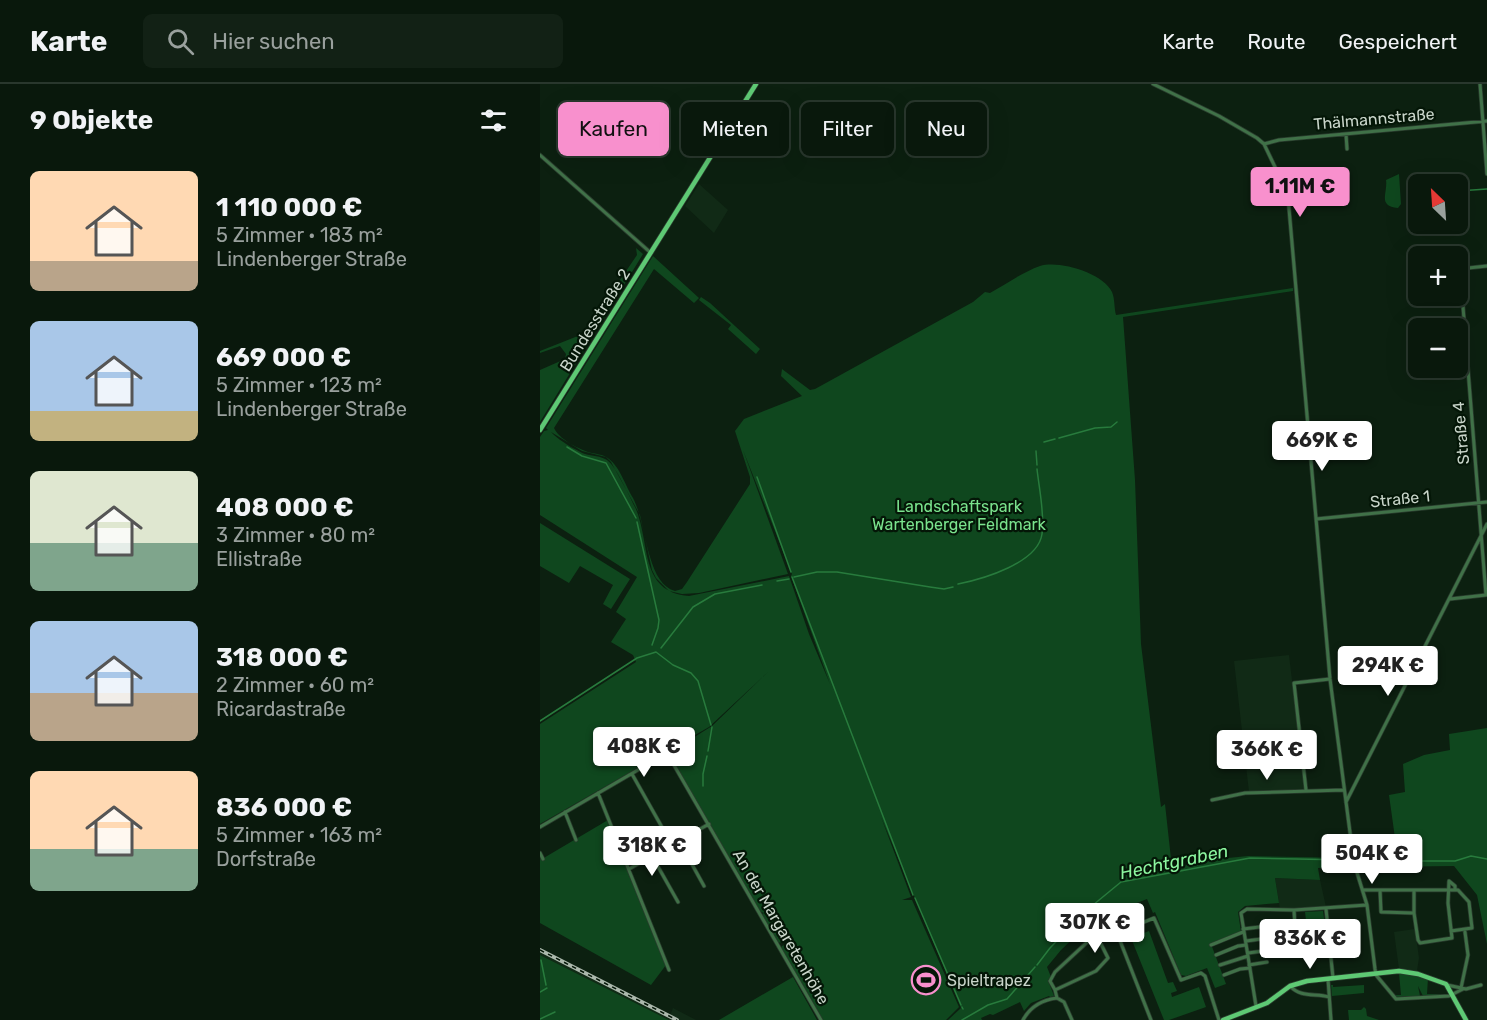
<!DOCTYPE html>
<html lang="de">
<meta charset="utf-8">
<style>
body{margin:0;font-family:Rubik,sans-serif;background:#122115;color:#f1f3f6;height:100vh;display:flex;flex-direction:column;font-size:22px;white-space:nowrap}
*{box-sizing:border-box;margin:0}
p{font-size:20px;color:#99a09d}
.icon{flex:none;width:33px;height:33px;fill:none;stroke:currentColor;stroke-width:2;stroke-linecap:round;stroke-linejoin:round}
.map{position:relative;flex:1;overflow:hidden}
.sheet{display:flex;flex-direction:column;background:#09180c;width:540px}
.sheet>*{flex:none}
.hud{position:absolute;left:18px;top:18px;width:570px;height:54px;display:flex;gap:12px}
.needle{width:39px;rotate:335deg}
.controls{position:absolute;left:868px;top:90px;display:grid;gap:12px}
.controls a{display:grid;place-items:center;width:60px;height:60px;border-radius:9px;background:#09180c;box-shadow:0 6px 24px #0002,0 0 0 2px #29372d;font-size:30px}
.price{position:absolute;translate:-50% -51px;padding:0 14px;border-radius:6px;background:#fff;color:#222;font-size:20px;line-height:39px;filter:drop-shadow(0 2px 3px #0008)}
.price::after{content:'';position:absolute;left:50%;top:36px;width:18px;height:14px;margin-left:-9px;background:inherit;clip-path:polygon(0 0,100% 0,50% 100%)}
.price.on{background:#f890cd;color:#111}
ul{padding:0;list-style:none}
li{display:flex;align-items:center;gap:18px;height:150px;padding:0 30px}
li span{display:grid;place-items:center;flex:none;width:168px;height:120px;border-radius:9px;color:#555}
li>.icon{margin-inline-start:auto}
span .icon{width:72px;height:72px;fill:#fffc;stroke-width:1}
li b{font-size:26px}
h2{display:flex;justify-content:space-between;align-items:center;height:72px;padding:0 30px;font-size:26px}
.chip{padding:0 21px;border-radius:9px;background:#09180c;box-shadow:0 6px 24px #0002,0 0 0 2px #29372d;font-size:21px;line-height:54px}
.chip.on{background:#f890cd;color:#111}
header{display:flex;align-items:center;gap:36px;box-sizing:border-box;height:84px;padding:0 30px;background:#09180c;border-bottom:2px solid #29372d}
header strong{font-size:28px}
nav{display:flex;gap:33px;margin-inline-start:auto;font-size:21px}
.search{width:420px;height:54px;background:#122115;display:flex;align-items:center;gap:15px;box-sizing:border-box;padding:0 21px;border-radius:9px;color:#99a09d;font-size:22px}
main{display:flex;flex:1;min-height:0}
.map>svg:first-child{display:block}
.built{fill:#112a16}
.green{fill:#0f471e;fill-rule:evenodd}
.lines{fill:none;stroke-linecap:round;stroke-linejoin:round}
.stream{stroke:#287b3d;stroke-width:1.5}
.minor-casing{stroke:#2a3d2e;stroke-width:4.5}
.major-casing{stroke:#2a3d2e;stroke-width:6}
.minor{stroke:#407148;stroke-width:3}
.major{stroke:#5ec974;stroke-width:4.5}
.rail-casing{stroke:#abb8ac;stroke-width:4}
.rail{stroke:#041607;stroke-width:1.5;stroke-dasharray:4.5;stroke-linecap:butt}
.labels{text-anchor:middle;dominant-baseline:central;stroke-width:4.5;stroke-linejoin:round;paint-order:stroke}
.street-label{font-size:16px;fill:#c9d5ca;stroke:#041607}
.park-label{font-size:16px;fill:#7ae38d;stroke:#041607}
.poi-label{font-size:16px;fill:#c9d5ca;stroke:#041607;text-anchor:start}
.water-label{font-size:18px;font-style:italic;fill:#8cf69f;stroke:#041607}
</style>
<header>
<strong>Karte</strong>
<div class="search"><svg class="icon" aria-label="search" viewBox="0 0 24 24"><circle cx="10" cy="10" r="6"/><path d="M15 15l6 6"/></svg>Hier suchen</div>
<nav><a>Karte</a><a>Route</a><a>Gespeichert</a></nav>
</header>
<main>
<section class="sheet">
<h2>9 Objekte<svg class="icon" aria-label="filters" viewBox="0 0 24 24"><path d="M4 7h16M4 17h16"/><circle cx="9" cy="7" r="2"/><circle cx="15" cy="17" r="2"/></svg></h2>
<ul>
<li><span style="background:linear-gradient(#ffd9b3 75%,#b9a48a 0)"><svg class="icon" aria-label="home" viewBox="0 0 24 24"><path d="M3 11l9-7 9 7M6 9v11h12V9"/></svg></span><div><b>1 110 000 €</b><p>5 Zimmer · 183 m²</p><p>Lindenberger Straße</p></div></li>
<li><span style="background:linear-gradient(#a9c7e8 75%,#c2b280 0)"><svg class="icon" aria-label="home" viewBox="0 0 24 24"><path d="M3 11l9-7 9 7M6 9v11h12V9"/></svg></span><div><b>669 000 €</b><p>5 Zimmer · 123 m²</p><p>Lindenberger Straße</p></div></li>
<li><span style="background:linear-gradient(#dfe7d0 60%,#7fa58c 0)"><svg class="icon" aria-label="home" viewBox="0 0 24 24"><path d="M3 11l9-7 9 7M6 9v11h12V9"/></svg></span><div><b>408 000 €</b><p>3 Zimmer · 80 m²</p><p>Ellistraße</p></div></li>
<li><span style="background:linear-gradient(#a9c7e8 60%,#b9a48a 0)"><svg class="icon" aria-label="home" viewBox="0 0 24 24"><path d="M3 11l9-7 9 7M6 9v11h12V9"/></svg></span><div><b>318 000 €</b><p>2 Zimmer · 60 m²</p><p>Ricardastraße</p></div></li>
<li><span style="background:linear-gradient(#ffd9b3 65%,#7fa58c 0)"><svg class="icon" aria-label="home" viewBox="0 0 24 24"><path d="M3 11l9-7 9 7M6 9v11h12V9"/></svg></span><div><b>836 000 €</b><p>5 Zimmer · 163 m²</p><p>Dorfstraße</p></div></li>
</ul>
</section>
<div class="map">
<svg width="947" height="936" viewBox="0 0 947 936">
<rect width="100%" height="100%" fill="#0c2010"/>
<!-- built -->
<path class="built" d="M159,100L188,126L174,149L145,122Z
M749,571L765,705L709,708L694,577Z
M735,794L780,796L786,823L740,825Z
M875,845L879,874L877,887L859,885L854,848Z
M0,864L130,932L133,924L156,936H129L0,871Z"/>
<!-- green -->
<path class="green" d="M859,90L861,120L858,124C837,122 848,109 846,96Z
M96,164L103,170L0,338V286L25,275L26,270L20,262L0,269V267L48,248L65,218L97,171Z
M113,172L159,214L154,219L114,185L14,344C19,355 37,364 48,368C55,370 63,370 69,375C80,383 86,403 93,414C107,440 106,499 135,507L142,505L147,498L210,400V393L195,347L204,335L262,312L241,292L242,285L270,306L275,305L433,218L445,208L450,209C466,200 483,188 500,182C519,176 563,189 572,208C575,215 574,224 576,231L753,204V207L583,233L595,396L601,560L621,723L625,720L632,784L678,775L708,772L810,774L812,783L778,784L780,796L735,794L739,819L705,822L698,828L701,848L671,860L686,900L675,904L667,884L646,892L641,891L615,828L613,829L607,815L571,829L569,832L574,844L572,845L562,827L521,866L507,883L511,893L508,896L514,912L510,913L509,912L491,919L484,927L480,918L453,931L450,930L441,934L442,936H408L421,924L341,733L371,813L362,816H372L419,923L406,936H282L241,864L242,862L247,860L246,857L238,859L221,830L225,829L220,828L129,669L172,642L229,587L169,643L0,740V640L96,578L93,571L71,558L86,535L76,528L97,493L0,431V353L4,347L8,346L6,344ZM11,348L42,367L66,373L71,378L100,431L112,486L116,494L129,507L142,510L159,509L248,490L203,366L252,490L251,492L290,600L269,550L249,492L149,512C98,508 111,457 95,423C89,412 76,382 67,376C61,372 52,372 45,370C35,366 17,355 11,348Z
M161,213L170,219L220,265L216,270L188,245L191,241L159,216Z
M0,439L90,495L71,525L63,520L73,501L40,482L29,499L0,482Z
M947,644V860L937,811L914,782L831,783L830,785L819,787L818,785L825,784L824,776H816V773L855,754L849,711L865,708L863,680L884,671L910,666L909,650Z
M68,736L126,881L111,901L0,839V772L2,775Z
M783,827L789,869L770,871L765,828Z
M609,847L628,899L633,898L637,907L631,909L632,913L659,903L666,923L629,936H624L591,854Z
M0,871L129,936H0Z
M862,888L888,894L887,910H910L883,912L878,902L880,912L856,913V911H861L859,889Z
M253,893L277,936H179Z
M791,901H793V903L824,901V909L792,912Z
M824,923L826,925L827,932L839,936H809L808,926H821Z"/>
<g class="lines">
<!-- stream -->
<path class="stream" d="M918,107L947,105
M519,354L555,344L571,343L577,338
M504,358L515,355
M27,363L42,372L66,379L96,434
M496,367L497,381
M217,393L251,488
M97,438L119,536L118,544L112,561
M252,493L373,811
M254,493L277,488H297L390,503L404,505L413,503
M237,497L249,495
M418,500C443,495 498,479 502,450C505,431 499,404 497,385
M121,564L153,523L175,510L222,501
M0,637L97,574L116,568L133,581L151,589L158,597L171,641
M168,667L172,643
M163,702V690L167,672
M817,777H915L931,772L947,775
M375,814L421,921
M1,876L6,901
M497,881L510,864L533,840L536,835L581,798L710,774L809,776
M0,908L7,904
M422,923L423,925
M0,935L15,928
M422,936L448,921L467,915L495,883"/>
<!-- minor casing -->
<g class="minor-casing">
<path id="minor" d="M613,0L679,32L717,54L724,60L745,104L748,113L790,595L814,779L827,821L835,885L836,891L856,915L909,912L923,905
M940,0L947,90
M806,50L807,65
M724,60L739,56L947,37
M0,71L111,169
M919,185L947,182
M920,185L946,511
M776,435L947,418
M910,515L946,511
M92,690L132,761
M766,706L754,599L790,595
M58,709L129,886
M672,716L705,709L804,706
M806,718L947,440
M25,728L36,756
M0,743L127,669L281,936
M139,757L164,802
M0,769L3,775
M112,772L138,818
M89,785L169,740
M823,806H918L929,818L932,844L911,847
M840,806L841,828L873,829
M874,806V829L878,856L880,859L912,854L908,819L909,797L915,802V806
M786,825L793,894
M754,826L755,843L759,856L758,869
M703,845L728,842L731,866L708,869
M706,857L729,854
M671,861L703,848
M676,871L698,862L706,861
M680,881L708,872
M709,881L727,878
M684,891L700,885L710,884
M788,895L791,936
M907,901L926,905L941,901
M750,902C761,914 775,909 789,913
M921,904L928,871L925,848
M515,906L510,897L515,888L556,850L568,874L556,887L515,906L517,914
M716,922L701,829L707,825L754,826L827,821
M483,936C490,923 501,916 517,914L524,918L532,936
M611,936L577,849L614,834L641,896L661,889L665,892L679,936"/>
</g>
<!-- major casing -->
<g class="major-casing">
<path id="major" d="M0,346L216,0
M683,936L727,919L750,902L767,897L859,887L878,890L906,900L926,936"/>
</g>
<!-- minor -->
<use href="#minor" class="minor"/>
<!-- major -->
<use href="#major" class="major"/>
<!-- rail casing -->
<g class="rail-casing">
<path id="rail" d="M0,866L137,936"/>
</g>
<!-- rail -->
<use href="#rail" class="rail"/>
</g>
<!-- icons -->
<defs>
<g id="stadium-ring" transform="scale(1.5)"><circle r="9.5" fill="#041607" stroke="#f890cd" stroke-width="1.5"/><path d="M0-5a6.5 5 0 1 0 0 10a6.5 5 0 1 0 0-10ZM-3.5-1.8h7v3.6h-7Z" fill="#f890cd"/></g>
</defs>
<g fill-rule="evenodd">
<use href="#stadium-ring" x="386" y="896"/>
</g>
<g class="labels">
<!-- street labels -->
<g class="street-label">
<text transform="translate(834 35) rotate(-5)">Thälmannstraße</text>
<text transform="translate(55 236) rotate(-58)">Bundesstraße 2</text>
<text transform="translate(921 349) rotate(-95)">Straße 4</text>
<text transform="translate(860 415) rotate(-6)">Straße 1</text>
<text transform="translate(241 843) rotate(60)">An der Margaretenhöhe</text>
</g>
<!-- park labels -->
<g class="park-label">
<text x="419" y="422">Landschaftspark<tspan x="419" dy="18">Wartenberger Feldmark</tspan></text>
</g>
<!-- poi labels -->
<g class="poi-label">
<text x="407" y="896">Spieltrapez</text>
</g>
<!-- water labels -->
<g class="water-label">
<text transform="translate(634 778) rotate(-12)">Hechtgraben</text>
</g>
</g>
</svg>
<div class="controls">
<a><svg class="needle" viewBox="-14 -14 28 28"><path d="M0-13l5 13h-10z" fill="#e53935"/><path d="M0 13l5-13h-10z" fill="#99a09d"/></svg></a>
<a>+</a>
<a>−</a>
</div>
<b class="price on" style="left:760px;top:134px">1.11M €</b>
<b class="price" style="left:782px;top:388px">669K €</b>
<b class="price" style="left:848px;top:613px">294K €</b>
<b class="price" style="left:104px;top:694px">408K €</b>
<b class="price" style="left:727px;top:697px">366K €</b>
<b class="price" style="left:112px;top:793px">318K €</b>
<b class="price" style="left:832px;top:801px">504K €</b>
<b class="price" style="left:555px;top:870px">307K €</b>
<b class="price" style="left:770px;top:886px">836K €</b>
<div class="hud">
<a class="chip on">Kaufen</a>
<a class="chip">Mieten</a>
<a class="chip">Filter</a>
<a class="chip">Neu</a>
</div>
</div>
</main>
